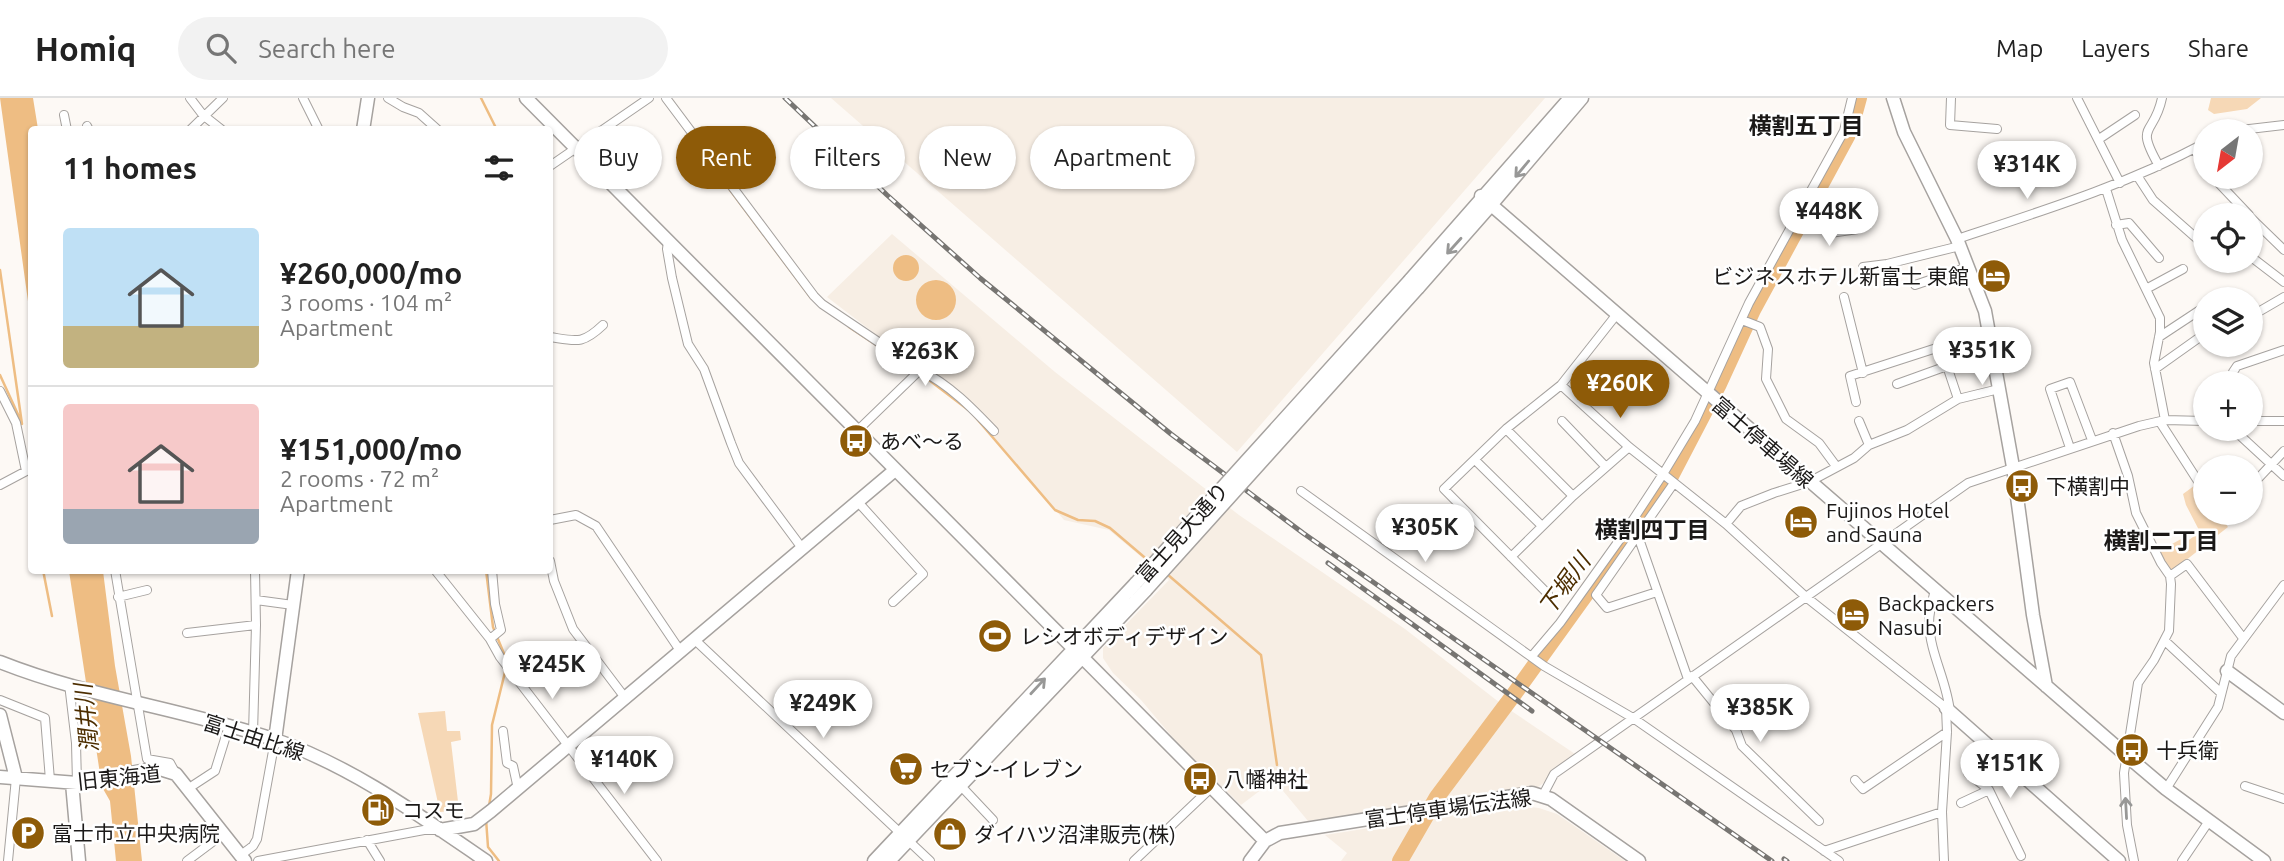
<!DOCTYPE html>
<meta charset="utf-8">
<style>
body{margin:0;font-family:Ubuntu,"Noto Sans JP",sans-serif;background:#f2f2f2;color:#222;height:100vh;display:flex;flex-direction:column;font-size:26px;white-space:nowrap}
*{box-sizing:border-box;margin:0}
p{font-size:23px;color:#767676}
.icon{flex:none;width:38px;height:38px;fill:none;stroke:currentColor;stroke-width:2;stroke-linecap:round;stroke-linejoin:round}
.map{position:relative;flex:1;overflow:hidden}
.panel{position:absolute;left:28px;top:28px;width:525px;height:448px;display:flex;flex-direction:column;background:#fff;border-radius:7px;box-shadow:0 2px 5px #0004}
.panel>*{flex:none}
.banner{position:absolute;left:574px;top:28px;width:665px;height:63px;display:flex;gap:14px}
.needle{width:46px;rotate:211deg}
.controls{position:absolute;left:2193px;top:21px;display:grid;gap:14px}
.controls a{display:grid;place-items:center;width:70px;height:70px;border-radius:50%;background:#fff;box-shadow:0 2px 5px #0004;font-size:35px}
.price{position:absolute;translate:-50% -60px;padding:0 16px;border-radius:24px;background:#fff;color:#222;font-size:23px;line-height:46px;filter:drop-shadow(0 2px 4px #0008)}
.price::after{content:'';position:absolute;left:50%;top:42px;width:21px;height:16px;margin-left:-10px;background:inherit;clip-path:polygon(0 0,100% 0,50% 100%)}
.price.on{background:#8e5b08;color:#fff}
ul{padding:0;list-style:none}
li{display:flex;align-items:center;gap:21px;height:175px;padding:0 35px}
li+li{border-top:2px solid #e0e0e0}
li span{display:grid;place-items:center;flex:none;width:196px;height:140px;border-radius:7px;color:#555}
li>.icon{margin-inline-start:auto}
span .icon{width:84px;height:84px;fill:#fffc;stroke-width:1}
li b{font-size:30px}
h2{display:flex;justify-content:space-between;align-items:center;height:84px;padding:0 35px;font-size:30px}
.pill{padding:0 24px;border-radius:32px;background:#fff;box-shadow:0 2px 5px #0004;font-size:24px;line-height:63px}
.pill.on{background:#8e5b08;color:#fff}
header{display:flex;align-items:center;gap:42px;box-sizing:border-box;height:98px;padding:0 35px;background:#fff;border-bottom:2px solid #e0e0e0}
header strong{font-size:33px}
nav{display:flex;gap:38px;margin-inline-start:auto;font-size:24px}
.search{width:490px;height:63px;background:#f2f2f2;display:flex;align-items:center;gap:18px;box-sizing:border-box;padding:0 24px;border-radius:38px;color:#767676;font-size:26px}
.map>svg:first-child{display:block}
.built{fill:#f7eee4}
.green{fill:#f6d8b6}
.water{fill:#eebd83}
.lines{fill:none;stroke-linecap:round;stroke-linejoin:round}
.stream{stroke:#eebd83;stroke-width:2.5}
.river{stroke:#eebd83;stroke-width:16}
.street-casing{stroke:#a6a29f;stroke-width:10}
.secondary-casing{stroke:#a6a29f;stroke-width:15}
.street{stroke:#fff;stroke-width:8}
.secondary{stroke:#fff;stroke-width:12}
.rail-casing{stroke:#777572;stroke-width:5}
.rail{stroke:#fff;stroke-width:2.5;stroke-dasharray:8;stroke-linecap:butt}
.secondary-bridge-casing{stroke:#a6a29f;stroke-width:15;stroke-linecap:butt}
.secondary-bridge{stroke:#fff;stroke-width:12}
.oneway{stroke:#989897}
.labels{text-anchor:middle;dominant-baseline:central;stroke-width:5;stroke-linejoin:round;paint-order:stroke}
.poi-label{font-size:21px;fill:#1b1918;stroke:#fff;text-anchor:start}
.street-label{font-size:21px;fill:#1b1918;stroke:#fff}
.neighbourhood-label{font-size:23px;font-weight:bold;fill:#1b1918;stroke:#fff}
.water-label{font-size:23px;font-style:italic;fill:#4d2e00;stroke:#fff}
</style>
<header>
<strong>Homiq</strong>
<div class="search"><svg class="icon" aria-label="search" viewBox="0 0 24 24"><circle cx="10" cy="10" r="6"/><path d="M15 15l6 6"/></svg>Search here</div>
<nav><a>Map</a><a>Layers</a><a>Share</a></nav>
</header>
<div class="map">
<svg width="2284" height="763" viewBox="0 0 2284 763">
<rect width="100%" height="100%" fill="#fdf9f5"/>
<!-- built -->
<path class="built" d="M831,0H1545L1237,354Z
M892,136L1055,274L1239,417L1405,531L1504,608L1578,658L1537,690L1308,723L1274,682L1241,707L1179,647L1141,602L1113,575L1103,560V550L1169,482L1109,432L1064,422L964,304L827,199Z
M1515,707L1539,710L1557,716L1625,763H1341L1347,755L1325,737Z"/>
<!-- green -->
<path class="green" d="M2211,0H2261L2247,11L2214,16L2208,12Z
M2198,385L2205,396V415H2218L2228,429L2171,474L2159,453L2183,440L2186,444L2200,434L2186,407L2183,396Z
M445,613L447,633H460L461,642L451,644L459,712L440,714L418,615Z"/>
<!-- water -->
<path class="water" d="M0,0H33L38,31L32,32L31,225Z
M893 170a13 13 0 1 1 26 0a13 13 0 1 1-26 0Z
M916 202a20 20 0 1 1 40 0a20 20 0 1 1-40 0Z
M69,473H103L115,568L131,658L142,763H116L110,703L102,689Z"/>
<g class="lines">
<!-- stream -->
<path class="stream" d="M481,0L497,32
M697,48L811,200
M0,172L22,326
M849,229L929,282L971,314L1055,412L1078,422L1095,423L1110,430L1150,464
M0,277L21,323
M43,472L52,518
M486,472L493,529L507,563
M1167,476L1261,557L1277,667
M489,708L491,696L492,627L506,570
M486,721L488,749L499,763"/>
<!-- river -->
<path class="river" d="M1400,763L1437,699L1512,599L1671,378L1719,286L1753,212L1850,33L1859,0"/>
<!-- street casing -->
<g class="street-casing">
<path id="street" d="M190,0L203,17L222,32
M303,0L319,32
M388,0L403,9L419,15L438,32
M666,0L814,198L822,206L920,272
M1951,0L1950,27L1997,31
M2077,0L2120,85
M64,17L67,32
M87,28L89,32
M190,32L223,0
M2232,33L2284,27
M2099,41L2135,17
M2194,51L2205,65
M550,68L649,0
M2159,68C2134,24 2154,39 2162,0
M2138,79L2153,102L2203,146L2205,144
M2213,79L2249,117
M2106,91L2122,142L2160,220V234L2154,265L2165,322
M1804,103L1814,110L1825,111L1830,135L1858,131
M2250,119L2284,152
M2116,127L2129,125L2159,160
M1957,141C2042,113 2126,87 2205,45
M668,144L667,151L672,180L688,246L704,271L731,345L739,365L802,450
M2250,158L2284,184
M1863,169L1887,166L1960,148
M1915,187L1968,169
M2146,191L2183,171
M1844,199L1863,275
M2260,213L2284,199
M1742,222L1760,229L1768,251L1766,281L1786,321L1819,345L1836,368
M550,239C576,243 582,247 603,227
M2159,239L2203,210
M2155,271L2200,239
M2235,285L2233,274L2237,268L2284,252
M1897,286L1947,268L1958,301
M1561,287L1629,349L1726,426L1806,499L1946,610L1947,634L1942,714L1944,763
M0,293L16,325L26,373
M1856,304L1850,278L1989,233
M1562,323L1606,369
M1859,323L1869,347
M2250,323H2284
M2160,324L2205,394
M1506,331L1573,398
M2233,331L2284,378
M857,333L920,272C950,287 972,310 994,333
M2113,335L2128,378L2136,415L2161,465L2170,478L2171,486L2169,533L2154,562L2138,585L2124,675L2127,727L2134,763
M2070,350L2050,291L2070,284L2092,342
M1475,362L1542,428
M0,387L32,370
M2250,389L2284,353
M1301,393L1544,568L1633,620L1839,763
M858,404L923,476L893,504
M550,422L576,417L596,428L681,554
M1726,426L1741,408L1774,395L1809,384L1854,360L1869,347L1907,332L1958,301L1999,291
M1638,438L1688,581
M1511,459L1573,398L1629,349
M550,463L554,483L573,531L626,601
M115,472L147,661L170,665L176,676
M435,472L490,541L500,559L657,763
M2170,478L2187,466L2243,540
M1935,492C1932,503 1929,514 1929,525C1930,556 1947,583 1950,614
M1657,494L1607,510L1596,497L1674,385
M1548,496L1444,391L1506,331L1561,287L1617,216
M118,499L147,492
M256,502L293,507
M187,535L256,527
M490,541L501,532L495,506L492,472
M695,542L930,763
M2165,543L2221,595
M1532,558L1560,525L1623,437L1663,376L1695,323L1749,205L1844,33L1852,0
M1692,578L1736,632L1742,648L1819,723
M69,586L76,645L77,685
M0,602L45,620L50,682
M503,633L507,665L513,668L518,691
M253,635L256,527L255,472
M1988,649L1968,675L1989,692L2021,758
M1855,682L1863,691L1947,634
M960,687L993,722
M2245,688L2284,701
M189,690L215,673L229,628
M2166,691L2218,609L2231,558L2284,487
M1543,697L1554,676L1968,385L2139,328L2165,322L2205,323
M1961,705L1989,692
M367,742L380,763
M1824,753L1942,714
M241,757L253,748L257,741L275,642
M8,763L16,680
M187,763L223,736
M258,763L424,732H440
M1134,763L1213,688
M2182,763L2209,723"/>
</g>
<!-- secondary casing -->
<g class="secondary-casing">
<path id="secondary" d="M526,0L1265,743
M1893,0L1904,34L1957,141L1985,213L2013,369L2033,517L2046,588
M363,32L368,0
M1481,98L2127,658L2166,691L2264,763
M1410,182L1570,0
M1418,190L1491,107L1582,0
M0,564C88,599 183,611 273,641C350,667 419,717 486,763
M2227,573L2284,615
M1946,610L2119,763
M0,617L16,680
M275,642L298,472
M0,679L77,685L146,672L160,671L176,676L245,763
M72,685L79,763
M440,732L474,726L491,713L895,372
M874,763L1136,485
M889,763L1146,492
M1250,763L1265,743L1280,735L1532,695L1551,701L1639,763"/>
</g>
<!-- street -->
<use href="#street" class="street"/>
<!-- secondary -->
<use href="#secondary" class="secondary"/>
<!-- rail casing -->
<g class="rail-casing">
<path id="rail" d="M785,0L887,97L980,180L1171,336L1303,435L1772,763
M1328,465L1532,613
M1784,761L1787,763"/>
</g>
<!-- rail -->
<use href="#rail" class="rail"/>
<!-- secondary-bridge casing -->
<g class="secondary-bridge-casing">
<path id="secondary-bridge" d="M1136,485L1410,182
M1146,492L1418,190"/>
</g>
<!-- secondary-bridge -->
<use href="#secondary-bridge" class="secondary-bridge"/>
</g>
<!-- one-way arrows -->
<defs><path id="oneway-shaft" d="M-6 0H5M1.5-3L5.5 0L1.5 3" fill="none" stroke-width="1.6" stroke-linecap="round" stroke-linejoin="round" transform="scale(1.75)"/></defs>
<g class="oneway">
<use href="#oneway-shaft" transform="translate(1522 71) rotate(130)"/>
<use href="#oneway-shaft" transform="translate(1454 148) rotate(132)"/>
<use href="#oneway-shaft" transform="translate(1038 588) rotate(-47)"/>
<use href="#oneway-shaft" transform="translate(2126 710) rotate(-93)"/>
</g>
<!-- icons -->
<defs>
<g id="hotel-disc" transform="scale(1.75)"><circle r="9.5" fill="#8e5b08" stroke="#fff"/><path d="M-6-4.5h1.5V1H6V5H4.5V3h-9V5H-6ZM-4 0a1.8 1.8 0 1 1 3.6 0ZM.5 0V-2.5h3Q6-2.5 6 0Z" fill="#fff"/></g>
<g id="bus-disc" transform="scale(1.75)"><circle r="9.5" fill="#8e5b08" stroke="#fff"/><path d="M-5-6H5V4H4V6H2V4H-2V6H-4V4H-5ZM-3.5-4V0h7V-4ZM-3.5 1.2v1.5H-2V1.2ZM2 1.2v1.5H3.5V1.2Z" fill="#fff"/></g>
<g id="stadium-disc" transform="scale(1.75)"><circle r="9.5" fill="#8e5b08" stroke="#fff"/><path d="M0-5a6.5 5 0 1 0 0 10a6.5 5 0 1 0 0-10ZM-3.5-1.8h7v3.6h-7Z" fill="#fff"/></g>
<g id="supermarket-disc" transform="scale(1.75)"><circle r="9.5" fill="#8e5b08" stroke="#fff"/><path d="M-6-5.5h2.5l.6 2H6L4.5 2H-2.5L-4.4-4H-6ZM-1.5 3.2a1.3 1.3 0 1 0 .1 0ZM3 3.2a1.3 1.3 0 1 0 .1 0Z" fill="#fff"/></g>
<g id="fuel-disc" transform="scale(1.75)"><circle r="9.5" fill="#8e5b08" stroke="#fff"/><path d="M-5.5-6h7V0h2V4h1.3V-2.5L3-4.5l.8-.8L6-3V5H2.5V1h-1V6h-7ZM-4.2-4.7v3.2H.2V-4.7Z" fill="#fff"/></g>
<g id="parking-disc" transform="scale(1.75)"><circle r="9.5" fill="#8e5b08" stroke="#fff"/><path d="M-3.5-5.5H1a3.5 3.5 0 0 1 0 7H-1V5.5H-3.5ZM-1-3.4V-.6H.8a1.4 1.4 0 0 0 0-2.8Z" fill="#fff"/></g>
<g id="shop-disc" transform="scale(1.75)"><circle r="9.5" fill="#8e5b08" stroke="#fff"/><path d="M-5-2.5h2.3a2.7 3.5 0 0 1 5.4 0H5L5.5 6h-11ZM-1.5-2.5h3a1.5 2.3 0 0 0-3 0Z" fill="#fff"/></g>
</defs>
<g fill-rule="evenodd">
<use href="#hotel-disc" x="1994" y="178"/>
<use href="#bus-disc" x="856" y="343"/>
<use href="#bus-disc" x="2022" y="388"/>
<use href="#hotel-disc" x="1801" y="424"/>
<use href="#hotel-disc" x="1853" y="517"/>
<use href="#stadium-disc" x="995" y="538"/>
<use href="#bus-disc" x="2132" y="652"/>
<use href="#supermarket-disc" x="906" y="671"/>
<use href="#bus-disc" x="1200" y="681"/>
<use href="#fuel-disc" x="378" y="712"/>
<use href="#parking-disc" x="28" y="735"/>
<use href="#shop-disc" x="950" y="736"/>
</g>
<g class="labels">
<!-- poi labels -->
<g class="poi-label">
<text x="1969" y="178" text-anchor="end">ビジネスホテル新富士 東館</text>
<text x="880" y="343">あべ〜る</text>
<text x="2046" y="388">下横割中</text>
<text x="1826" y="412">Fujinos Hotel<tspan x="1826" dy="24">and Sauna</tspan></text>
<text x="1878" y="505">Backpackers<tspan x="1878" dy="24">Nasubi</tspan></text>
<text x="1020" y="538">レシオボディデザイン</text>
<text x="2156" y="652">十兵衛</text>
<text x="930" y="671">セブン-イレブン</text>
<text x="1224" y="681">八幡神社</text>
<text x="402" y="712">コスモ</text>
<text x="52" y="735">富士市立中央病院</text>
<text x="974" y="736">ダイハツ沼津販売(株)</text>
</g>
<!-- street labels -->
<g class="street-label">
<text transform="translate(1763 344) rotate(41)">富士停車場線</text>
<text transform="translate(1182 434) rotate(-48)">富士見大通り</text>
<text transform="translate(254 639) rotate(18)">富士由比線</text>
<text transform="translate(119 679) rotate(-6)">旧東海道</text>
<text transform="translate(1448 710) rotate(-8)">富士停車場伝法線</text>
</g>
<!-- neighbourhood labels -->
<g class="neighbourhood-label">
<text x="1806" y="27">横割五丁目</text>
<text x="1652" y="431">横割四丁目</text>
<text x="2161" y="442">横割二丁目</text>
</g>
<!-- water labels -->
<g class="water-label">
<text transform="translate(1564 486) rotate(-54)">下堀川</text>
<text transform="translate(86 620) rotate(-96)">潤井川</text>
</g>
</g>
</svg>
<div class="controls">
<a><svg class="needle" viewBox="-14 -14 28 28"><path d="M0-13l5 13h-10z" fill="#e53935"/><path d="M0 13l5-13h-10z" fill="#767676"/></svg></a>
<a><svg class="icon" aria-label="locate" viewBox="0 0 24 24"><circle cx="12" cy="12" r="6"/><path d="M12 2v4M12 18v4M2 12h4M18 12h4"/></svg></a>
<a><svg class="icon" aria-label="layers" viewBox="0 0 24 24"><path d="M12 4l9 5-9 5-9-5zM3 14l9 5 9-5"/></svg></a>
<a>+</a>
<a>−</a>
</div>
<b class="price" style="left:2027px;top:103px">¥314K</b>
<b class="price" style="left:1829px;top:150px">¥448K</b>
<b class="price" style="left:1982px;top:289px">¥351K</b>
<b class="price" style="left:925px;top:290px">¥263K</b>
<b class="price on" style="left:1620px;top:322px">¥260K</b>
<b class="price" style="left:1425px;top:466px">¥305K</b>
<b class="price" style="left:552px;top:603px">¥245K</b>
<b class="price" style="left:823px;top:642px">¥249K</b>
<b class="price" style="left:1760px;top:646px">¥385K</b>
<b class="price" style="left:624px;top:698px">¥140K</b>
<b class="price" style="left:2010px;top:702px">¥151K</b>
<div class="banner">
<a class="pill">Buy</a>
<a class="pill on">Rent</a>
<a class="pill">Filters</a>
<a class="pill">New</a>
<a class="pill">Apartment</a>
</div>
<section class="panel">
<h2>11 homes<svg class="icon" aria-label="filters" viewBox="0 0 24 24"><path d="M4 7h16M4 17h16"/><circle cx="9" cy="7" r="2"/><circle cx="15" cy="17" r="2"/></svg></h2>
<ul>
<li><span style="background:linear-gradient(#bfe0f5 70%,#c2b280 0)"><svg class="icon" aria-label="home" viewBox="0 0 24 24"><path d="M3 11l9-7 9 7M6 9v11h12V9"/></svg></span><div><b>¥260,000/mo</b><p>3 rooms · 104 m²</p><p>Apartment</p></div></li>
<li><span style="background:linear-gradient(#f6c9c9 75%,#9aa5b1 0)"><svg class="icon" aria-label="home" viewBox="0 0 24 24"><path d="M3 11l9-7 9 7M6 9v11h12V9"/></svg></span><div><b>¥151,000/mo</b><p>2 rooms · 72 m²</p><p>Apartment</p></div></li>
</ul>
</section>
</div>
